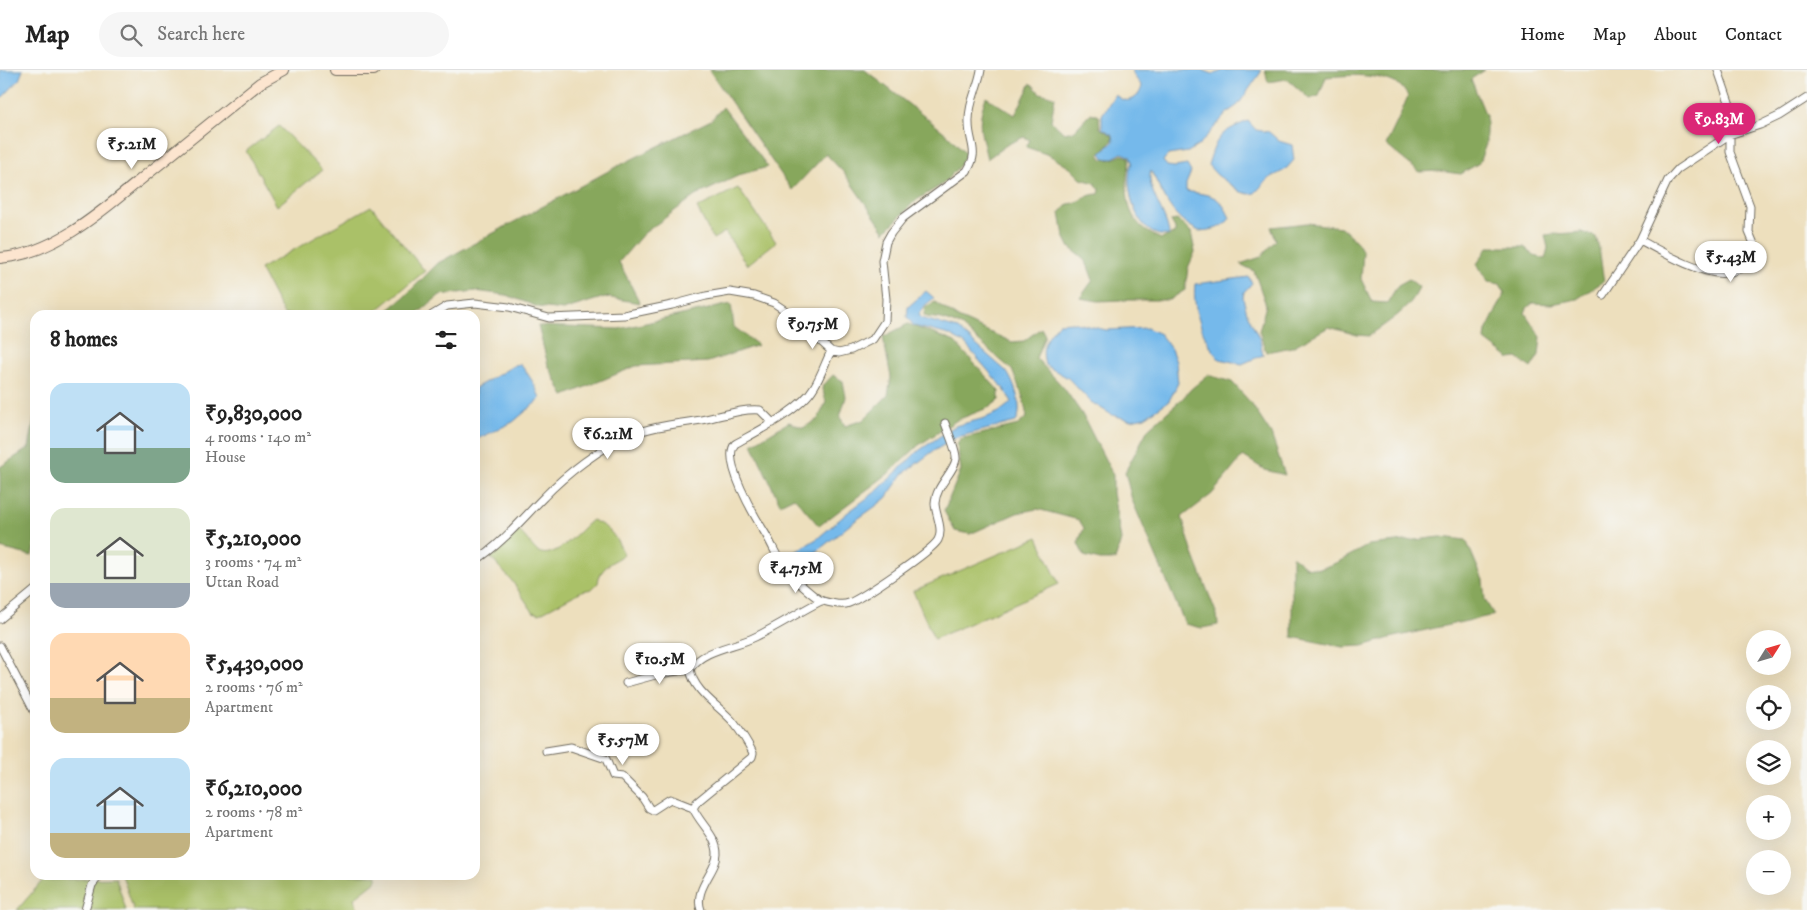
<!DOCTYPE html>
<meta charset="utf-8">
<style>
body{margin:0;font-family:"IM FELL DW Pica",serif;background:#f6f6f6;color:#222;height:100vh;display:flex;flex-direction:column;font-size:19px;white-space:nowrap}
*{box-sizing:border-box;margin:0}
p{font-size:16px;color:#767676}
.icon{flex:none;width:28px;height:28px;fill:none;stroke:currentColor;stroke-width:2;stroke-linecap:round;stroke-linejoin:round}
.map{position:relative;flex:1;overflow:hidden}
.drawer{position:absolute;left:30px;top:240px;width:450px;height:570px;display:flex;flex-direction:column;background:#fff;border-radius:15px;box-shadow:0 5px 20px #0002}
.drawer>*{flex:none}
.needle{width:32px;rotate:53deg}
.tools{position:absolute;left:1746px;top:560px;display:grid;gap:10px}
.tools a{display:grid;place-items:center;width:45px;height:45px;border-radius:50%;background:#fff;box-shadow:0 5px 20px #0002;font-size:25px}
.price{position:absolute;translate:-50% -42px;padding:0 11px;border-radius:18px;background:#fff;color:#222;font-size:16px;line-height:32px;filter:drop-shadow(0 1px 2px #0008)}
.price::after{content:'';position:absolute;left:50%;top:30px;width:15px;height:11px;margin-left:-8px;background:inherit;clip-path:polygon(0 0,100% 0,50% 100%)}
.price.current{background:#db2777;color:#fff}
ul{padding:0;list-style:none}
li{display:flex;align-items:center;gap:15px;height:125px;padding:0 20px}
li span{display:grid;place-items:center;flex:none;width:140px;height:100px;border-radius:15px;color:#555}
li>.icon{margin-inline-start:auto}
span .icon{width:60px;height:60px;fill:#fffc;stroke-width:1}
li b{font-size:21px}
h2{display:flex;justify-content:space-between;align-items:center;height:60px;padding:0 20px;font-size:21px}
header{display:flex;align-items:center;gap:30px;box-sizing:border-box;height:70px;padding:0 25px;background:#fff;border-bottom:1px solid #e0e0e0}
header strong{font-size:24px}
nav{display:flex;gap:28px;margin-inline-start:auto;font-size:18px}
.search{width:350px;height:45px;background:#f6f6f6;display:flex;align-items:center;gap:12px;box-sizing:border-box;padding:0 18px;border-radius:28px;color:#767676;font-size:19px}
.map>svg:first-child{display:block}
.green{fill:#aac167;stroke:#6a7649}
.forest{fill:#87a75c;stroke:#596944}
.water{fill:#74b9eb;stroke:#50728b}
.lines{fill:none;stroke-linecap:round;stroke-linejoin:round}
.minor-casing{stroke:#6f6a5e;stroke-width:9}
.secondary-casing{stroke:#6f6a5e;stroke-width:12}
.minor{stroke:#fff;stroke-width:7}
.secondary{stroke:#fce5cf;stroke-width:10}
</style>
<header>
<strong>Map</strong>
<div class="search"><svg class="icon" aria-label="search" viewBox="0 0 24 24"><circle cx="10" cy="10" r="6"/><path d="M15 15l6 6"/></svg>Search here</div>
<nav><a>Home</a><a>Map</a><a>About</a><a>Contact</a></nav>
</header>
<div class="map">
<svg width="1807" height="840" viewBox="0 0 1807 840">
<rect width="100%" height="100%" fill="#f6f6f2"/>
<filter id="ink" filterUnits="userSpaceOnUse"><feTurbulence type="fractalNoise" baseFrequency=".02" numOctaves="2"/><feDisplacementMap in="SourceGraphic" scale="10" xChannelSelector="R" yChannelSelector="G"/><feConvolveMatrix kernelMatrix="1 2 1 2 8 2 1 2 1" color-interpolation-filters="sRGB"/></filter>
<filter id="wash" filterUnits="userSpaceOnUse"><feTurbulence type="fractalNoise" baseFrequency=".0096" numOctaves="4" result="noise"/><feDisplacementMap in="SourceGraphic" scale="20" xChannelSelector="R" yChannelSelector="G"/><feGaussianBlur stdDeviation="1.12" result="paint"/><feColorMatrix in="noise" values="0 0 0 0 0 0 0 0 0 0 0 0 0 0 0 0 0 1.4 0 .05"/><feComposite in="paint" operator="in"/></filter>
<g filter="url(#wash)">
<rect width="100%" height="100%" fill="#eddfbd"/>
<!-- green -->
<path class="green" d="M279,56L322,100L277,136L246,81Z
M738,118L776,172L747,195L725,162L713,169L697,138Z
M371,136L425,201L371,245H284L260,199Z
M592,450C611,458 615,466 624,484C613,492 599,498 598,513L592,519L582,521L539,544L533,542L512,511L489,486L519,461C525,466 532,477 537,481C554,493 580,459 592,450Z
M1038,467L1059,514L934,569L913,521Z
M122,805H377V810L354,828L358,840H134Z
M116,808L126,840H17L43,810Z"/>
<!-- forest -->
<path class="forest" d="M709,0H865L948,65L966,83L960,95L943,114L915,131L885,162L844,103L826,84L792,120Z
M1265,0H1485L1471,9L1486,46V74L1479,93L1461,104L1438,101L1419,102L1386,75L1398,50L1408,26C1405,22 1402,16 1397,14C1376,3 1349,5 1326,7L1319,26L1310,29L1287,9L1268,12Z
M1031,13L1040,23L1055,27L1051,51L1064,63L1074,61L1091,43L1099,46L1100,58L1112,65L1113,70L1099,84L1102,89C1110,91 1115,88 1122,85L1129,87C1130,93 1128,99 1127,106C1126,138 1131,155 1161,169L1175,163V158L1171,151L1177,150L1191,162L1195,182L1188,198L1185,220L1169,230H1122L1098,231L1080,228L1093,210L1087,194L1081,186L1070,178L1064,166L1060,143L1068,134C1083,133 1084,124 1099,124L1100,120L1095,113L1081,109L1070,98L1049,85L1026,77L1030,70L1024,67L1008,74L987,89C981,62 976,54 986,27L1015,45Z
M723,37L768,97L742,104L695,126L643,164L619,192L640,233L605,227L563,240L538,237L506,225L475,221L440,225L416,245H382L403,228L438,193L614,98L711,50Z
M1307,153L1341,157L1357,172L1363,182L1361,209L1372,232L1387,233L1398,215L1409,209L1419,217C1412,239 1386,253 1369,266L1357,265L1329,257L1292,277L1266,282L1259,261L1266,235L1254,201L1240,194L1261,187L1276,170L1271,157Z
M1582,162L1596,167C1601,182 1601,196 1604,211L1577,229L1552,234L1533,233L1527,238L1525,243L1541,267L1539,285L1531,298L1517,288L1510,289L1485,270L1486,261L1505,223L1500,214L1488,212L1477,194L1488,177H1524L1535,186L1545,189L1548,178L1545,165Z
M935,232L958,248L1012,272L1024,271L1041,258L1045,265L1036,288L1064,318L1082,344L1113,405V423L1121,470L1115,490H1100L1084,486L1078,473L1084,458L1079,450L1037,439L1017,443L970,464L955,461L944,441L961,400L957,375L960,369L1018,355L1027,347L1023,327L1012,300L961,256L942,249L927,247L924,245L925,237Z
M731,234L734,257L758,275L708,292L636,296L564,326L548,295L538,256L619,259Z
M908,254L955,272L999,321V330L990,337L957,350L919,375L889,403L819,456L794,427L780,434L752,374L789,352L803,358L818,349L826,332L822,317L833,305L843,311L846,327L840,347L845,356L863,350L888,325L891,307L883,267Z
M1208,305L1232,312L1250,332L1271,364L1285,405L1265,400L1243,386L1212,424L1182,447L1192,481L1217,545L1218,555L1202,558L1185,554L1132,430L1125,402L1148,359L1182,329L1191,319Z
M35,344V473L32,486L0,478V397L29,378Z
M1441,467L1466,470L1483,510L1485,530L1494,545L1390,568L1363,576L1343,577L1292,567V486L1306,497L1320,499L1338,492L1369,475Z"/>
<!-- water -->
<path class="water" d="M0,0H23L19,10L0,30Z
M1132,0H1202L1213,4L1220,2L1221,0H1261V2L1238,35L1228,42L1199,75L1188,82L1168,85L1163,91L1167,96L1175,97L1187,95L1191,102L1186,114V121C1211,126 1219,123 1230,148C1223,159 1211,160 1199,161C1170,147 1165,127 1151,101C1145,119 1168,145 1169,165C1137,171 1122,115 1132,92L1130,86L1122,83L1111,89L1104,88L1101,83L1114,71L1113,65L1102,58V45L1115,24C1125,36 1139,30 1142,16L1134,6Z
M1248,51L1256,60L1269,62L1279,71L1292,75L1294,90L1285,100L1268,109L1255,123L1249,124L1241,122L1217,105L1208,95C1217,66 1219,63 1248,51Z
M1249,207L1252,213L1244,222L1243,228L1247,243L1260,270L1263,285L1242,294L1219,289C1203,269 1192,239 1195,214Z
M926,221L934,228L923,237L919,244L921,248L958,259L1006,301C1015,313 1024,340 1016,352L957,367L932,382L903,404L886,428L876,436L852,453L810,487L790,495L787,487L818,468L847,443L878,420L917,382L955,356L985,348L999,342L1012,332L1004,319L965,274L949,265L914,256L907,247L908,237Z
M1072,252L1106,260L1147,258L1160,264L1171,279L1176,292L1178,313L1169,331L1145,347L1131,350L1112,345L1091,332L1068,308L1045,295C1040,274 1046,269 1059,253Z
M520,294C529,305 536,315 540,329L513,352L475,370V318L515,295Z"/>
</g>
<g filter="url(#ink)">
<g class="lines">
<!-- minor casing -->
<g class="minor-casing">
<path id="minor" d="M1640,170C1660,181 1705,207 1726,203C1737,202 1747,194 1757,188V181L1749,162L1750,136L1730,82V35L1718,0
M1603,225L1640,170L1668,110L1678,99L1729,65L1760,55L1779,46L1807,28
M432,245L447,236L475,233L509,237L549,248L624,245L672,235L706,226L730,222L754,226L774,233L792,245L831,281L839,283L851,280L873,269L885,251L886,229L882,191L886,172L891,163L903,148L967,101C980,81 969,74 969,53C968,34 978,18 981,0
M831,281C825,293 821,306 814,317C801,340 758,361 735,374C721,390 755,447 765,463C773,476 778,491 788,502C793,508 817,530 823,531C830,533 842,536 849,533C862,528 932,481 938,470C944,459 935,444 935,433C936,415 954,403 956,389C957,381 948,362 945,353
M475,491C502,474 522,449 544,427C566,404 601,377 630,365C653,356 677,354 701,350C720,347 741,338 760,340L773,353
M0,549L35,520
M0,576L35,643
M626,613L659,604L690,599
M546,681L571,677L606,689L613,706L622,707L642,727L649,738L653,740L670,729L693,738
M85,840L92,815L100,805
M701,840C693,819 717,801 717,784C717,766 700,754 693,738L697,732L752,687L753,683C748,673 741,662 734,653C720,636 694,623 690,599C703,579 735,577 755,567C778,556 799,542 821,531"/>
</g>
<!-- secondary casing -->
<g class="secondary-casing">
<path id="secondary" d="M335,0H374
M0,188C59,184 112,132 156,97C191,69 225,41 260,13L284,0"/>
</g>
<!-- minor -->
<use href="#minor" class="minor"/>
<!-- secondary -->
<use href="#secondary" class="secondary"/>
</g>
</g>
</svg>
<div class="tools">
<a><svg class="needle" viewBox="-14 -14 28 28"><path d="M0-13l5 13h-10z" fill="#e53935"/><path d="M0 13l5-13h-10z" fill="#767676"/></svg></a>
<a><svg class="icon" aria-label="locate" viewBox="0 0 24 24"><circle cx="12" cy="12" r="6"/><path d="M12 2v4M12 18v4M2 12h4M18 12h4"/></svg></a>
<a><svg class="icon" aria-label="layers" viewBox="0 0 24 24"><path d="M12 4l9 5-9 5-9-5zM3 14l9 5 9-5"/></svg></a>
<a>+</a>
<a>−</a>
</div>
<b class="price current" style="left:1719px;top:75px">₹9.83M</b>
<b class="price" style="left:132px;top:100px">₹5.21M</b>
<b class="price" style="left:1731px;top:213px">₹5.43M</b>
<b class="price" style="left:813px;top:280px">₹9.75M</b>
<b class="price" style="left:608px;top:390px">₹6.21M</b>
<b class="price" style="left:796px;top:524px">₹4.75M</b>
<b class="price" style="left:660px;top:615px">₹10.5M</b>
<b class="price" style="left:623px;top:696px">₹5.57M</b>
<section class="drawer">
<h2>8 homes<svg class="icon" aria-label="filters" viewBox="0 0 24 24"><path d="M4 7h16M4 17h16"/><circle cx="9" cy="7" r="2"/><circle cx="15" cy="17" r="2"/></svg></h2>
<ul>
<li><span style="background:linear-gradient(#bfe0f5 65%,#7fa58c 0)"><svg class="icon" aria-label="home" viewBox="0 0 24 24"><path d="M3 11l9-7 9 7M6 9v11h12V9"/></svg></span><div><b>₹9,830,000</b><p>4 rooms · 140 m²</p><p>House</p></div></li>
<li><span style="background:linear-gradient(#dfe7d0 75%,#9aa5b1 0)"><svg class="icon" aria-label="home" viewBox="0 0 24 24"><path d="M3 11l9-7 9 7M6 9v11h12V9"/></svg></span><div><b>₹5,210,000</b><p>3 rooms · 74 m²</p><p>Uttan Road</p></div></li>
<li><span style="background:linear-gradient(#ffd9b3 65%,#c2b280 0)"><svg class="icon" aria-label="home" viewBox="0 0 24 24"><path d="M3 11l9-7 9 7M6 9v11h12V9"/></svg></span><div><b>₹5,430,000</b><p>2 rooms · 76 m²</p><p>Apartment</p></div></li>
<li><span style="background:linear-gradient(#bfe0f5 75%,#c2b280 0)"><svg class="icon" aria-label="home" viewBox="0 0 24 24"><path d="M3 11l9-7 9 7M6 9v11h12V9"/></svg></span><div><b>₹6,210,000</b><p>2 rooms · 78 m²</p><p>Apartment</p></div></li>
</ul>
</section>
</div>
